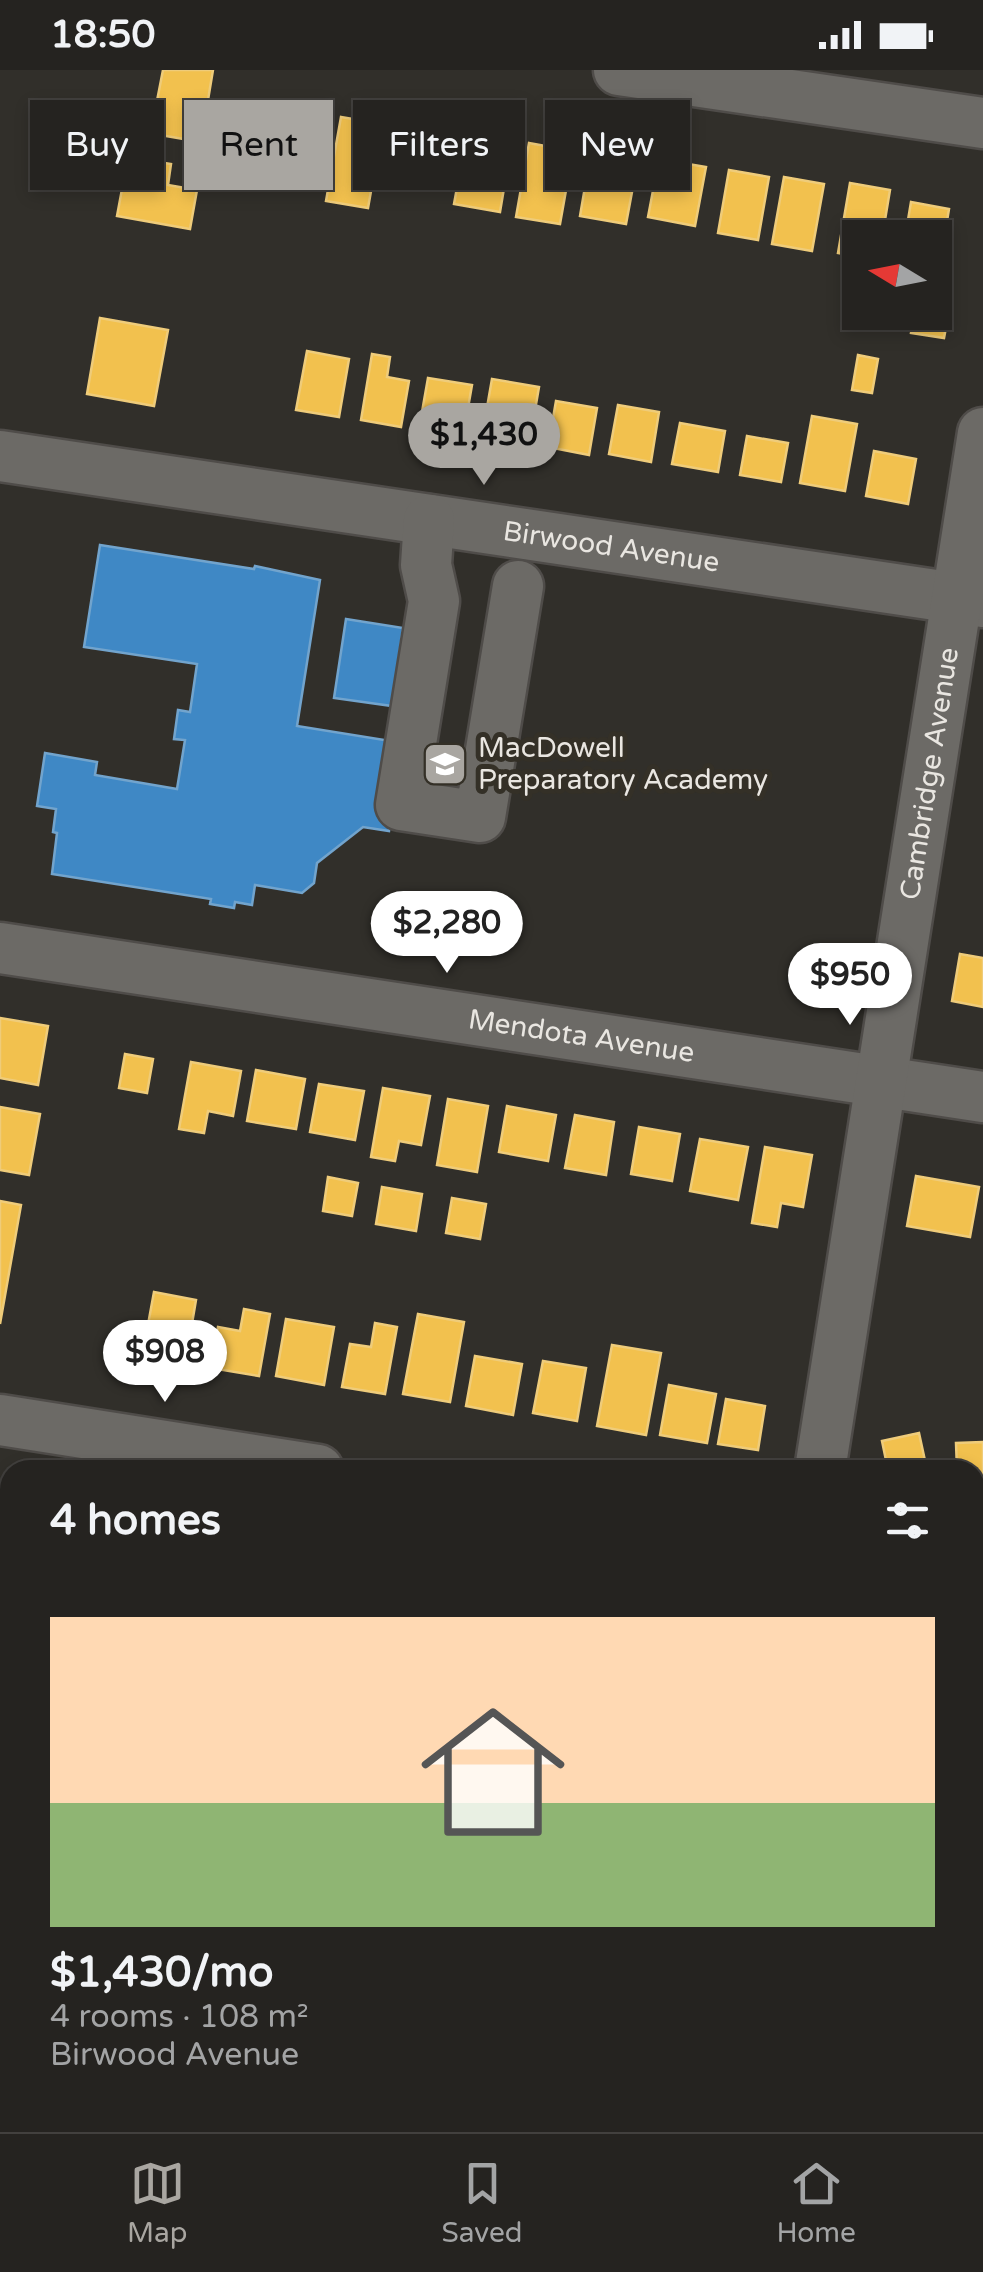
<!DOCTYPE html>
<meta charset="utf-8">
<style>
body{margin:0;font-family:"Varela Round",sans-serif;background:#312f2d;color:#f1f3f6;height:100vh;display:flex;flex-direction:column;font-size:38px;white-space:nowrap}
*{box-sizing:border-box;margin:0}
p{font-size:32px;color:#a3a4a5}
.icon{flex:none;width:55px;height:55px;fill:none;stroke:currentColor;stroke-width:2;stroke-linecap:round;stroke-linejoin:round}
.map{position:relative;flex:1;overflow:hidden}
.panel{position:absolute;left:0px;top:1390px;width:985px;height:672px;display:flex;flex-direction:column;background:#252320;border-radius:30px 30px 0 0;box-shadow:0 5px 15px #0003,0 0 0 2px #42403e}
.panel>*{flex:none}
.hud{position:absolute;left:30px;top:30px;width:925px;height:90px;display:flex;gap:20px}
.needle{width:65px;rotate:280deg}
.tools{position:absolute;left:842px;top:150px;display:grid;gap:20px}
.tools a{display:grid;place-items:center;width:110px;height:110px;border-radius:0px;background:#252320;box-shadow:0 5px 15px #0003,0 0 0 2px #42403e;font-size:50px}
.price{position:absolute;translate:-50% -85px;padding:0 22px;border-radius:35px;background:#fff;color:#222;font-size:32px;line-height:65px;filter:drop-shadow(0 2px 5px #0008)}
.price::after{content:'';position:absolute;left:50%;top:60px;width:30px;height:22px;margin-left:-15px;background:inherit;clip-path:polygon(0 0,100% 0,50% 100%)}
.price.current{background:#a9a6a1;color:#111}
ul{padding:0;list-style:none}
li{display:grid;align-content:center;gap:20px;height:530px;padding:0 50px}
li+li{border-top:2px solid #42403e}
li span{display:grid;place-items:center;height:310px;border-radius:0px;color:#555}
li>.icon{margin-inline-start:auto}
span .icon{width:180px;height:180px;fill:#fffc;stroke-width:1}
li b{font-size:42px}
h2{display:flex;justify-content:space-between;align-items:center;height:120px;padding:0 50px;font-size:42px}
.pill{padding:0 35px;border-radius:0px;background:#252320;box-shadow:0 5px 15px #0003,0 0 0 2px #42403e;font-size:35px;line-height:90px}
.pill.current{background:#a9a6a1;color:#111}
.status{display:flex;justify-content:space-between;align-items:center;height:70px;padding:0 50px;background:#252320;direction:ltr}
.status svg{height:28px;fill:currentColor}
.dock{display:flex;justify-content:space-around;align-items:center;height:140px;border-top:2px solid #42403e;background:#252320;font-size:28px;color:#a3a4a5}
.dock a{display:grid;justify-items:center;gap:5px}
.dock .current{color:#a9a6a1}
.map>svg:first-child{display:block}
.homes{fill:#f2c14e;stroke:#efcc7a;stroke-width:2.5}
.schools{fill:#3f88c5;stroke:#72a4cd;stroke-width:2.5}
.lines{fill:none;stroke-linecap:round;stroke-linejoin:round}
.minor-casing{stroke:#4f4c49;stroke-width:55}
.minor{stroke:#6c6a66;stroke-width:50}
.labels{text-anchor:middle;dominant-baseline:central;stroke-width:10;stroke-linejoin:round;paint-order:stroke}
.street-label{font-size:28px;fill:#e9e6e1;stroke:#343027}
.poi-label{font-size:28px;fill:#e9e6e1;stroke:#343027;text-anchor:start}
</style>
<div class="status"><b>18:50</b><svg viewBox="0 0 49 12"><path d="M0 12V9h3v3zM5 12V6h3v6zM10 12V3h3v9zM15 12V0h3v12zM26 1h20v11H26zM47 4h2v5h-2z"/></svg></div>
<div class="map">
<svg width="983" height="2062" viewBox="0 0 983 2062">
<rect width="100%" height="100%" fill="#312f2a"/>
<!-- homes -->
<path class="homes" d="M163,0H213L201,72L131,60L136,32L156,36Z
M341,47L383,54L368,138L326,131Z
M403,51L451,59L442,109L394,100Z
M467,63L512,71L500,142L454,134Z
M529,73L573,81L560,154L516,147Z
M591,82L638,90L626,154L580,146Z
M128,87L171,94L168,115L197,120L190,159L117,146Z
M659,89L706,97L695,156L648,147Z
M729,100L769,107L758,170L718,163Z
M784,107L824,114L812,181L772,174Z
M850,113L890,120L882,168H860V187L838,183Z
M911,132L949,139L939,200L935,199V168H905Z
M935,234L950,236L944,268L911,263L915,242H935Z
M100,248L168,260L154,336L87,324Z
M307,281L349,289L339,347L296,340Z
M372,284L390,287L387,307L409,311L401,357L361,350Z
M858,285L878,289L872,323L852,320Z
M428,308L472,315L463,367L419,359Z
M492,309L539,317L529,375L482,366Z
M556,331L597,338L589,385L548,377Z
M618,335L659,342L651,392L609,384Z
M812,346L857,354L845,421L800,413Z
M680,353L725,361L718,402L672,394Z
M747,366L788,373L781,412L740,405Z
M874,381L916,389L908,434L866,426Z
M960,884L983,888V937L952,931Z
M0,948L48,956L38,1015L0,1008Z
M125,984L153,989L147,1023L119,1018Z
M191,992L241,1001L233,1046L208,1041L204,1063L179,1059Z
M256,1000L305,1009L296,1059L247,1051Z
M319,1014L364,1021L355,1070L310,1062Z
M383,1018L430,1026L421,1075L399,1071L395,1091L371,1087Z
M448,1029L488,1036L477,1102L437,1095Z
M507,1036L556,1045L548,1091L499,1082Z
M0,1037L40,1044L29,1105L0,1100Z
M575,1045L614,1052L606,1105L565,1098Z
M639,1057L680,1064L672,1111L631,1104Z
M700,1069L748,1077L738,1130L690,1121Z
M765,1077L812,1085L803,1137L781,1133L777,1157L752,1153Z
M916,1106L979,1117L970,1167L907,1156Z
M328,1107L358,1113L352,1146L323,1141Z
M382,1117L422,1124L416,1161L376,1154Z
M452,1128L486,1134L480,1169L446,1163Z
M0,1131L21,1135L0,1254Z
M154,1222L196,1230L186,1289L143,1282Z
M244,1239L270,1244L259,1306L211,1298L218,1257L240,1261Z
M418,1244L464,1252L450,1332L403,1324Z
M286,1249L334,1257L324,1315L276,1306Z
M375,1253L397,1257L385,1324L342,1317L350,1274L371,1277Z
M612,1275L661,1283L646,1365L597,1356Z
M475,1286L522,1294L513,1345L466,1336Z
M543,1291L586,1298L577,1351L533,1343Z
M669,1315L716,1324L707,1373L660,1365Z
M726,1329L765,1336L758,1380L718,1374Z
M919,1363L927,1400H888L882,1371Z
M983,1372V1417H975V1400H957L956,1373Z
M547,2052H590L588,2061Z
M612,2052H656L654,2062H610Z
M769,2052H813L811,2062H767Z
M840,2052H884L883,2062H838Z"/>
<!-- schools -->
<path class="schools" d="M100,475L254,499L255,496L320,510L297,656L403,673L389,761L363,757L317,793L314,813L302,823L255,815L252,835L235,832L234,838L210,834L211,829L52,804L57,763L53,762L56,739L37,736L45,683L97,692L95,705L177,719L185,670L174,669L178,640L190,642L197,594L84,577Z
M346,549L403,558L392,636L334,628Z"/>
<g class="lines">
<!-- minor casing -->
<g class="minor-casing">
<g id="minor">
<path d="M619,0L983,53"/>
<path id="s1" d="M0,386L983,532"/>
<path d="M429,450L426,495L434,531L401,735L480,747L518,516"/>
<path id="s2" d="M0,878L983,1027"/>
<path d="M0,1350L318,1400"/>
<path id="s3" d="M820,1400L983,363"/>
<path d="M975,1502L983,1504"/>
<path d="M0,1826L10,1828"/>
<path d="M975,1979L983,1981"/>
<path d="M715,2062L716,2052"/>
</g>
</g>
<!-- minor -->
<use href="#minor" class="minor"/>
</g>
<!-- icons -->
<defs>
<g id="school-square" transform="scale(2.25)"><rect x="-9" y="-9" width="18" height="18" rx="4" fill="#a9a6a1" stroke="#343027"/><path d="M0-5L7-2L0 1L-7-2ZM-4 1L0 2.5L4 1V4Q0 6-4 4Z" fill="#fff"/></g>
</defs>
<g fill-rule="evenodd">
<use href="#school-square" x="445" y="694"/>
</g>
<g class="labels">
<!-- street labels -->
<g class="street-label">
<text stroke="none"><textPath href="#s1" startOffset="618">Birwood Avenue</textPath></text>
<text stroke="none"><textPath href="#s3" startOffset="705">Cambridge Avenue</textPath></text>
<text stroke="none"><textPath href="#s2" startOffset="588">Mendota Avenue</textPath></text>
</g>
<!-- poi labels -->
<g class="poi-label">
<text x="478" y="678">MacDowell<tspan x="478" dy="32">Preparatory Academy</tspan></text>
</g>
</g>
</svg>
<div class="tools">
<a><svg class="needle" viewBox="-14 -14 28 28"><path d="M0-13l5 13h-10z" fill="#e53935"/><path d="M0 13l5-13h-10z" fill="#a3a4a5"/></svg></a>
</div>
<b class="price current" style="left:484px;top:418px">$1,430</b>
<b class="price" style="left:447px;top:906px">$2,280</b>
<b class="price" style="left:850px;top:958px">$950</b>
<b class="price" style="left:165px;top:1335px">$908</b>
<div class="hud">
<a class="pill">Buy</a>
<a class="pill current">Rent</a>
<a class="pill">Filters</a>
<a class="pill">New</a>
</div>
<section class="panel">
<h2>4 homes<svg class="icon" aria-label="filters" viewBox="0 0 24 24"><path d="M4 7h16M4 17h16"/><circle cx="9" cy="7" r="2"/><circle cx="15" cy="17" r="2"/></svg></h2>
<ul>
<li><span style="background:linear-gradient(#ffd9b3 60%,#8fb573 0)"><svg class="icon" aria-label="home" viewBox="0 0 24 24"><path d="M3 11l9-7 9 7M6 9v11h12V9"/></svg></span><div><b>$1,430/mo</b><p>4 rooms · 108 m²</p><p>Birwood Avenue</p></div></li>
</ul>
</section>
</div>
<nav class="dock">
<a class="current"><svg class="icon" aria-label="map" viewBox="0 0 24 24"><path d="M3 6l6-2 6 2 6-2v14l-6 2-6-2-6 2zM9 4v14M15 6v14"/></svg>Map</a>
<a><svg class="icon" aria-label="saved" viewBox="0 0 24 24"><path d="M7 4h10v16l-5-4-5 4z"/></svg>Saved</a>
<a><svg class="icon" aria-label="home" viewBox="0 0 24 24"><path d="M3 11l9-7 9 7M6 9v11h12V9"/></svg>Home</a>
</nav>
